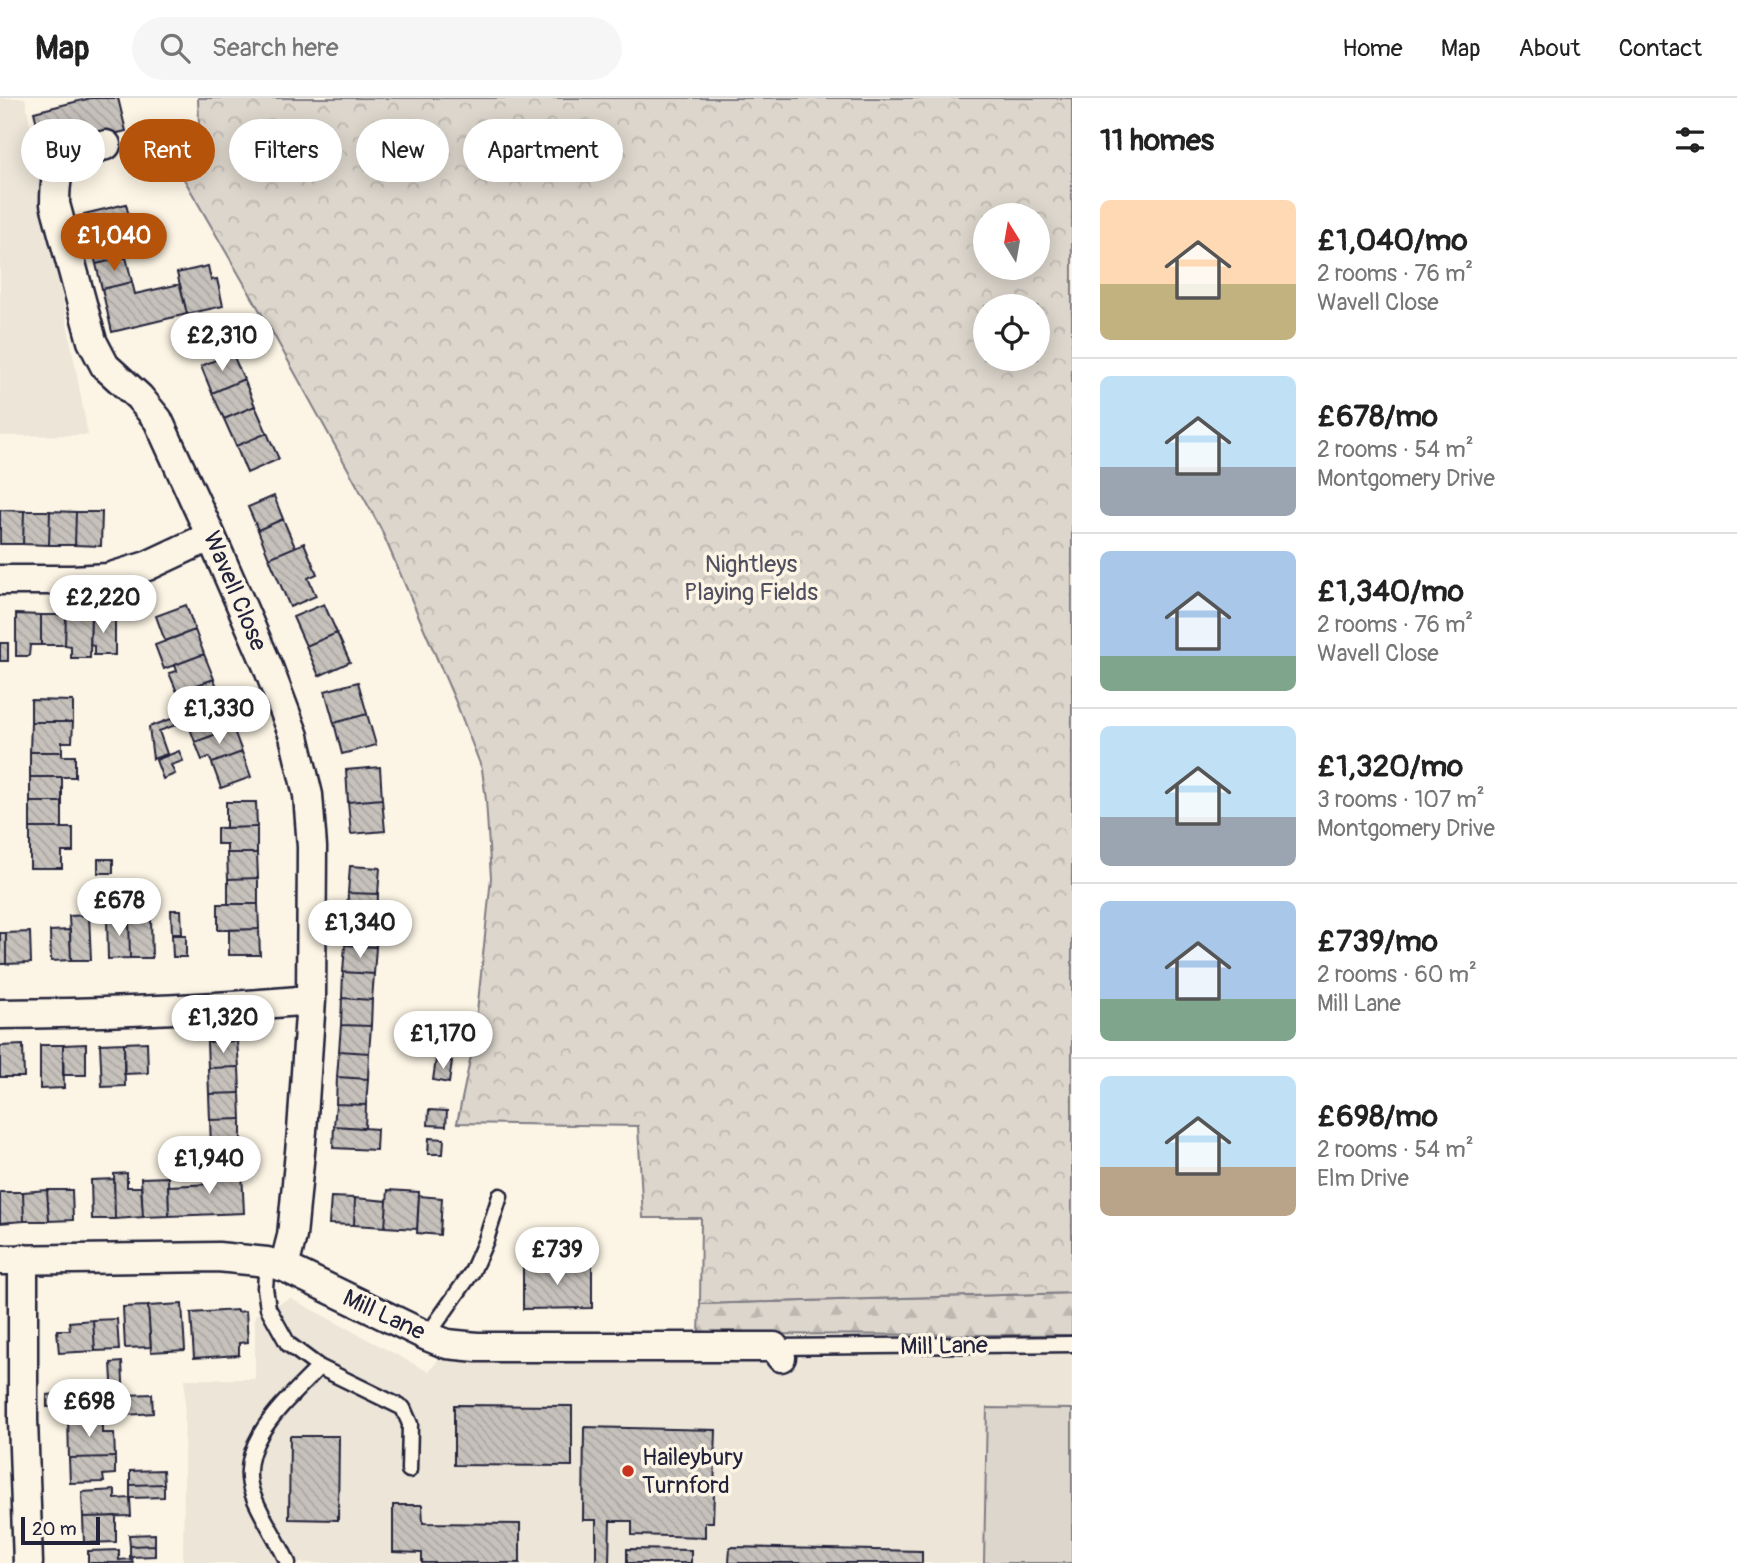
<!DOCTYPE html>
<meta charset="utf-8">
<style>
body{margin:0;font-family:Pangolin,sans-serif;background:#f6f6f6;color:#222;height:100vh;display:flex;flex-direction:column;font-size:26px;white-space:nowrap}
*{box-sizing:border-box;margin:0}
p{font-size:23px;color:#767676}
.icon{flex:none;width:38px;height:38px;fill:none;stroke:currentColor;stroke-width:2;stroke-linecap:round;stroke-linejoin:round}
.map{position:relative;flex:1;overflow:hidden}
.drawer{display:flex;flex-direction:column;background:#fff;width:665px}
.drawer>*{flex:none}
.top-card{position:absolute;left:21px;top:21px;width:665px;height:63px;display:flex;gap:14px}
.needle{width:46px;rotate:349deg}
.tools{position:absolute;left:973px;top:105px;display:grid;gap:14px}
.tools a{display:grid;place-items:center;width:77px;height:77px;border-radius:50%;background:#fff;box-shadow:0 4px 18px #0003;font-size:35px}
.scale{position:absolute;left:21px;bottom:18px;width:79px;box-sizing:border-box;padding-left:7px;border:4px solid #22223b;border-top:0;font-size:19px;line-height:24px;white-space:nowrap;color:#22223b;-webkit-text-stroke:5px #fcf5e5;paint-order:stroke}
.price{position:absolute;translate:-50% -60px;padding:0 16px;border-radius:24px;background:#fff;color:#222;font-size:23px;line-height:46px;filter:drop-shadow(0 2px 4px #0008)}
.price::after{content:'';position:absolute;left:50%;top:42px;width:21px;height:16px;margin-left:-10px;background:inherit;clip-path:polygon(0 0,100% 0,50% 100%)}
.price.current{background:#b45309;color:#fff}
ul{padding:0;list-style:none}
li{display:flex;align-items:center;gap:21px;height:175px;padding:0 28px}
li+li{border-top:2px solid #e0e0e0}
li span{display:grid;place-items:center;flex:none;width:196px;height:140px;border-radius:10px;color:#555}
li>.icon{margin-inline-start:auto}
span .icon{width:84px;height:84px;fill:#fffc;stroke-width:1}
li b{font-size:30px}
h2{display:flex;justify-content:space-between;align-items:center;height:84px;padding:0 28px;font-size:30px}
.pill{padding:0 24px;border-radius:32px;background:#fff;box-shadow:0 4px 18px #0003;font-size:24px;line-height:63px}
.pill.current{background:#b45309;color:#fff}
header{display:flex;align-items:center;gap:42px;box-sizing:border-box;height:98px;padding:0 35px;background:#fff;border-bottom:2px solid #e0e0e0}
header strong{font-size:33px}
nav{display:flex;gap:38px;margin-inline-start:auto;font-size:24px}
.search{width:490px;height:63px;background:#f6f6f6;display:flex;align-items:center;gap:18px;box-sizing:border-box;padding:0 24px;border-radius:38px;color:#767676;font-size:26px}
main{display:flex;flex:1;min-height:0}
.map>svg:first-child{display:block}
.built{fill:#ece5d8}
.grass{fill:#dcd6cc;stroke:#7f7c84;stroke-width:2}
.forest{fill:url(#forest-firs);stroke:#7f7c84;stroke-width:2}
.park{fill:url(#park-crowns);stroke:#7f7c84;stroke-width:2;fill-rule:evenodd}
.building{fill:url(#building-back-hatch);stroke:#22223b;stroke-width:2}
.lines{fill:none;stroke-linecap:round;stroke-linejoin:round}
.lane-casing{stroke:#22223b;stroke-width:19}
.street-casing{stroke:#22223b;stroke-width:33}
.lane{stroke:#fcf5e5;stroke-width:14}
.street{stroke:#fcf5e5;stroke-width:28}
.poi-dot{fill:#c8321e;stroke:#fcf5e5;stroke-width:2.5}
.labels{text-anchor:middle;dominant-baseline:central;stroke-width:7;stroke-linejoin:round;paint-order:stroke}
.park-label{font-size:24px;fill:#504f5f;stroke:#fcf5e5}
.street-label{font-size:24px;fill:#22223b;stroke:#fcf5e5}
.poi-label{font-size:24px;fill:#22223b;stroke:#fcf5e5;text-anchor:start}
</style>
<header>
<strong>Map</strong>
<div class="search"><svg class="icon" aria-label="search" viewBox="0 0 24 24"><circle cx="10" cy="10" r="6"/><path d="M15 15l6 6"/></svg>Search here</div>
<nav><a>Home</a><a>Map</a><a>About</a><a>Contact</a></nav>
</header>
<main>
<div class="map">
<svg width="1072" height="1465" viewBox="0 0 1072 1465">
<defs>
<pattern id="forest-firs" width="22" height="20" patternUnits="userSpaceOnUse" patternTransform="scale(1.75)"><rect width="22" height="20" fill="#dcd6cc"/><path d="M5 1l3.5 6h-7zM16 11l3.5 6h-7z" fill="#bcb7b0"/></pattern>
<pattern id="park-crowns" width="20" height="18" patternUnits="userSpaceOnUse" patternTransform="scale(1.75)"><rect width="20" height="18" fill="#dcd6cc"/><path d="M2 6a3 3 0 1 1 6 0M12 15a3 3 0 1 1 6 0" fill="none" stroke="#bcb7b0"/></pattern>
<pattern id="building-back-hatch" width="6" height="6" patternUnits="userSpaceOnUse" patternTransform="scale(1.75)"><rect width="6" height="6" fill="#c6c1bb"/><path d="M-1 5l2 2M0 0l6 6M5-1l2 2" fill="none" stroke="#aaa6a2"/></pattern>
</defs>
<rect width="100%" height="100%" fill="#fcf5e5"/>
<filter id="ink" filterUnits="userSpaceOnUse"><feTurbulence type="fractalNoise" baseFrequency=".0143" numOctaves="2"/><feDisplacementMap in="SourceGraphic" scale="14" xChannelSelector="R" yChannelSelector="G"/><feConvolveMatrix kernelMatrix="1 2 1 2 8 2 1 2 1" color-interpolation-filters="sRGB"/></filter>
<g filter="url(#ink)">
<!-- built -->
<path class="built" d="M0,0H25L88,337L0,338Z
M290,1200L429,1274L441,1258L765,1260L1072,1255V1465H183L185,1281H255V1217Z"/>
<!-- grass -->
<path class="grass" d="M987,1310L1072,1311V1465H984Z"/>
<!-- forest -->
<path class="forest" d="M1072,1195V1237L699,1236L700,1206Z"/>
<!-- park -->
<path class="park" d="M198,0H1072V1195L700,1206L701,1120H643L638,1028L457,1025L474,943L491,780L486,702L482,671L455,602L380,429L275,239L158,36L199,27ZM985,117H1038V170H985ZM985,208H1038V261H985Z"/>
<!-- building -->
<path class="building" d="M91,0H118L126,33L44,53L34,14Z
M126,106L132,131L90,141L84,116Z
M132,131L134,141L123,144L126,159L96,166L90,141Z
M126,159L132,184L102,191L96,166Z
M208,168L211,182L217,181L223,208L187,216L177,175Z
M132,184L135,196L180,186L187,216L112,234L102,191Z
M232,255L244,281L212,295L201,268Z
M244,281L255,308L224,321L212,295Z
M255,308L267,335L236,348L224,321Z
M267,335L279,361L247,375L236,348Z
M274,398L283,421L258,432L248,409Z
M0,412L24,413L23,446H0Z
M24,413H50L49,447L23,446Z
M50,413L76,414L75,447H49Z
M76,414H102L101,448L75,447Z
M283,421L295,449L269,460L258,432Z
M304,445L317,476L308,480L316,498L290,509L269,460Z
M324,506L337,535L306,548L293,519Z
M186,507L195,532L165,543L156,518Z
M16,516L41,517V547H30L29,558H16Z
M41,517H66L65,547H41Z
M66,517H91L90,560H71V548L65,547Z
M91,517H115V557H94V548L90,547Z
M195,532L204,556L164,571L155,547Z
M337,535L350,564L319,578L306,548Z
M0,545H8V563H0Z
M204,556L214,581L177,594L169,575L177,573L175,567Z
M214,581L223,605L193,616L191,609L183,612L177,594Z
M358,584L367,616L334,625L325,593Z
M31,602L73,603V624H31Z
M223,605L233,630L195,644L186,619Z
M367,616L376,647L342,656L334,625Z
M182,617L184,624L159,633L167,656L153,661L149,629Z
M31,624H73L72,644H62V654H30Z
M233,630L242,654L212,665L209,659L202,662L195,644Z
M179,653L183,663L171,667L175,676L163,681L156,662Z
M30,654H62V658H75V679H30Z
M242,654L251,679L221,690L212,665Z
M380,669L382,701L348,704L346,672Z
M30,679H62V704H30Z
M382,701L385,733L351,736L348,704Z
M30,704H62V730H30Z
M226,704H256L257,729L226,730Z
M257,729V755H227V746H217V730Z
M30,730H73V754H62V770H30Z
M227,755H257L258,780L228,781Z
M98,761H113V775H98Z
M350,768L380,770L378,796L348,795Z
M258,780V806H228V781Z
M348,795L378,796L377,823L347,821Z
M218,806H258L259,831L218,832Z
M171,812H181L182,835H172Z
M89,817L91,862H71L69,818Z
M129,818L130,860L108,861L107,819Z
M347,821L377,823L376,849L345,847Z
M129,822H151L152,860H130Z
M259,831L260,857H229V832Z
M70,832L71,862L51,863L50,833Z
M30,834L31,865L6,866V835Z
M0,835H6V866H0Z
M172,837H186V859H173Z
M345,847L376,849L374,876L343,874Z
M343,874L374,876L372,902L342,900Z
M342,900L372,902L371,928L341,927Z
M341,927L371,928L369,955L339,953Z
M237,943L239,969L208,970L207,944Z
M147,944L148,975L124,976V945Z
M124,945L125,988L102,989L100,946Z
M86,946V977H63V947Z
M23,947L24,979H0V948Z
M40,947H63L64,990L40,991Z
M339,953L369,955L368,981L337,979Z
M436,961L452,963L449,985L433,982Z
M239,969L240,995L209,996L208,970Z
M337,979L368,981L366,1007L336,1006Z
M240,995L241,1021L210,1022L209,996Z
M336,1006L366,1007L365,1030L334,1028Z
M429,1012L447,1013L446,1028L428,1027Z
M241,1021V1047L211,1048L210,1022Z
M334,1028L377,1031L376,1052L333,1050Z
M429,1040L444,1041L443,1056H428Z
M241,1047L242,1073L212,1074L211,1048Z
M242,1073L244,1115L169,1118L168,1088L212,1086V1074Z
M127,1075V1089H141L143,1119L115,1121L114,1076Z
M168,1079L169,1118L143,1119L141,1080Z
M114,1081L115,1121H92L91,1082Z
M47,1092H72L73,1122L49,1123Z
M47,1092L49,1123H24L23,1094Z
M388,1092L419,1094L417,1131L385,1129Z
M0,1094H23L24,1123L0,1125Z
M419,1098L442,1100L440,1137L417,1135Z
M331,1099L355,1100L354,1127L329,1126Z
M355,1100L387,1103L385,1129L354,1127Z
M523,1167H592V1210L523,1211Z
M182,1206L185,1252L151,1254L148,1208Z
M148,1208L151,1249L125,1250L123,1209Z
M237,1212V1214L246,1213L248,1244L239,1245V1257L194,1260L191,1215Z
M117,1221L119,1252L95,1253L93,1222Z
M93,1222L95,1253L59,1255L57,1232H70L69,1224Z
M122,1264L124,1302H113L111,1265Z
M82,1294V1307L47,1309V1297Z
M152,1296L153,1315L127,1317L126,1297Z
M454,1307L572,1308V1368L454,1367Z
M102,1319V1335H114L115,1359L69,1360L68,1320Z
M584,1329L716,1332L713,1424H705V1439L632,1437V1423H610L609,1465H596V1422H583Z
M290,1338H339L338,1422L289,1421Z
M115,1359V1376L103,1377L104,1384L70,1385L69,1360Z
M163,1372L164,1386L130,1387V1373Z
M164,1386V1399L130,1400V1387Z
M115,1392V1401L130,1400L131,1418L83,1419L82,1394Z
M393,1407H422L423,1425L520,1426V1465H422V1455L393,1454Z
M116,1418V1444L84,1445L83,1419Z
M155,1436V1447L130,1448L129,1437Z
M155,1447V1458L130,1459V1448Z
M730,1449L922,1453V1465H729Z
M627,1451L691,1452V1465H627Z
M119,1452V1462L132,1461L133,1465H88V1453Z"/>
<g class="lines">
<!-- lane casing -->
<g class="lane-casing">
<path id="lane" d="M267,1164L265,1190L268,1210L288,1246L319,1269L403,1310L410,1326L409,1372
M427,1238L472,1174L486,1142L500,1098
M774,1249L1072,1246
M288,1465C278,1442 262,1420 253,1397C233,1346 288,1302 319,1269"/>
</g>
<!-- street casing -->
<g class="street-casing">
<path id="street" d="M106,47C64,59 55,60 55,106L92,243L105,268L139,299L158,322L211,438L268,569L294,638L308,697L312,749L311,902L302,1033L292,1138L284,1169
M0,482H72L108,480L147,468L211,438
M0,916C104,915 208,911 311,902
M23,1161V1322L28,1465
M0,1162L218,1159L267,1164L284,1169L427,1238L447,1246L477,1249H774L781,1259"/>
</g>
<!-- lane -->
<use href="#lane" class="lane"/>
<!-- street -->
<use href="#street" class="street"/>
</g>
</g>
<!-- markers -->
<circle class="poi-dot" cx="628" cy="1373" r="7"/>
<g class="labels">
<!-- park labels -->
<g class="park-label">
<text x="751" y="466">Nightleys<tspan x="751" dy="28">Playing Fields</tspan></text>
</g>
<!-- street labels -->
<g class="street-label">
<text transform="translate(235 493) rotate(67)">Wavell Close</text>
<text transform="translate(384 1217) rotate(25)">Mill Lane</text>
<text transform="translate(944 1248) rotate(-1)">Mill Lane</text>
</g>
<!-- poi labels -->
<g class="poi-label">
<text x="642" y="1359">Haileybury<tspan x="642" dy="28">Turnford</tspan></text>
</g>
</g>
</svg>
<div class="tools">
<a><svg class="needle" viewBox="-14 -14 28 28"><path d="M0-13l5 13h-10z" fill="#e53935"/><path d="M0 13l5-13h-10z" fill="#767676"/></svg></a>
<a><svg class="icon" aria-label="locate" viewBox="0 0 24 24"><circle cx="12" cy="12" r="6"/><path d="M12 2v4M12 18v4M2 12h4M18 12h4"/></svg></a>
</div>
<div class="scale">20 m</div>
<b class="price current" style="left:114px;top:175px">£1,040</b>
<b class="price" style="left:222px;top:275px">£2,310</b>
<b class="price" style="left:103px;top:537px">£2,220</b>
<b class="price" style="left:219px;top:648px">£1,330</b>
<b class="price" style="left:119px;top:840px">£678</b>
<b class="price" style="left:360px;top:862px">£1,340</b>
<b class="price" style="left:223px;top:957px">£1,320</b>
<b class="price" style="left:443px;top:973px">£1,170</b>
<b class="price" style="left:209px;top:1098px">£1,940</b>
<b class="price" style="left:557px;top:1189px">£739</b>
<b class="price" style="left:89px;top:1341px">£698</b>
<div class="top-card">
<a class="pill">Buy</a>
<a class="pill current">Rent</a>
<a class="pill">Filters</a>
<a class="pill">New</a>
<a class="pill">Apartment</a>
</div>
</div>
<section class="drawer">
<h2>11 homes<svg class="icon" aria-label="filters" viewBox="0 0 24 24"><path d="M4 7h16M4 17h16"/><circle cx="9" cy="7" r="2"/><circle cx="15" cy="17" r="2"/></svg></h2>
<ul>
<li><span style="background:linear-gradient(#ffd9b3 60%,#c2b280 0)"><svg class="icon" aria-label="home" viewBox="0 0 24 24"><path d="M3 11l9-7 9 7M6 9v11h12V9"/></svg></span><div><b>£1,040/mo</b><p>2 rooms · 76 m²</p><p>Wavell Close</p></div></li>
<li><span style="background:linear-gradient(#bfe0f5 65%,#9aa5b1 0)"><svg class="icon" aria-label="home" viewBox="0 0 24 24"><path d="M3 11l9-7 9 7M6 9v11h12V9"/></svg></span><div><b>£678/mo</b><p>2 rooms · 54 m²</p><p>Montgomery Drive</p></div></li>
<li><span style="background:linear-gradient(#a9c7e8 75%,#7fa58c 0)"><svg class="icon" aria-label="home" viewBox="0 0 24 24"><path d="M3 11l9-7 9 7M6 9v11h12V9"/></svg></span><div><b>£1,340/mo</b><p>2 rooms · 76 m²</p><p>Wavell Close</p></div></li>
<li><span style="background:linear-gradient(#bfe0f5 65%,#9aa5b1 0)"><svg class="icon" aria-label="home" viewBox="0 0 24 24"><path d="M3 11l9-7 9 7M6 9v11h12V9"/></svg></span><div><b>£1,320/mo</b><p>3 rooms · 107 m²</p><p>Montgomery Drive</p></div></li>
<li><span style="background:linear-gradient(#a9c7e8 70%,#7fa58c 0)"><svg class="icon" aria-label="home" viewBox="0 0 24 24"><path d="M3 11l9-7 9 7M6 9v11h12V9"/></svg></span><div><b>£739/mo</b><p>2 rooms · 60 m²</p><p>Mill Lane</p></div></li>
<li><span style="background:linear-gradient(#bfe0f5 65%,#b9a48a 0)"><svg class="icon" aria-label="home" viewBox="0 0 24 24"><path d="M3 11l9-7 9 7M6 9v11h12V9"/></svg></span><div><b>£698/mo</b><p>2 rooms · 54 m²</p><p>Elm Drive</p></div></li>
</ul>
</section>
</main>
